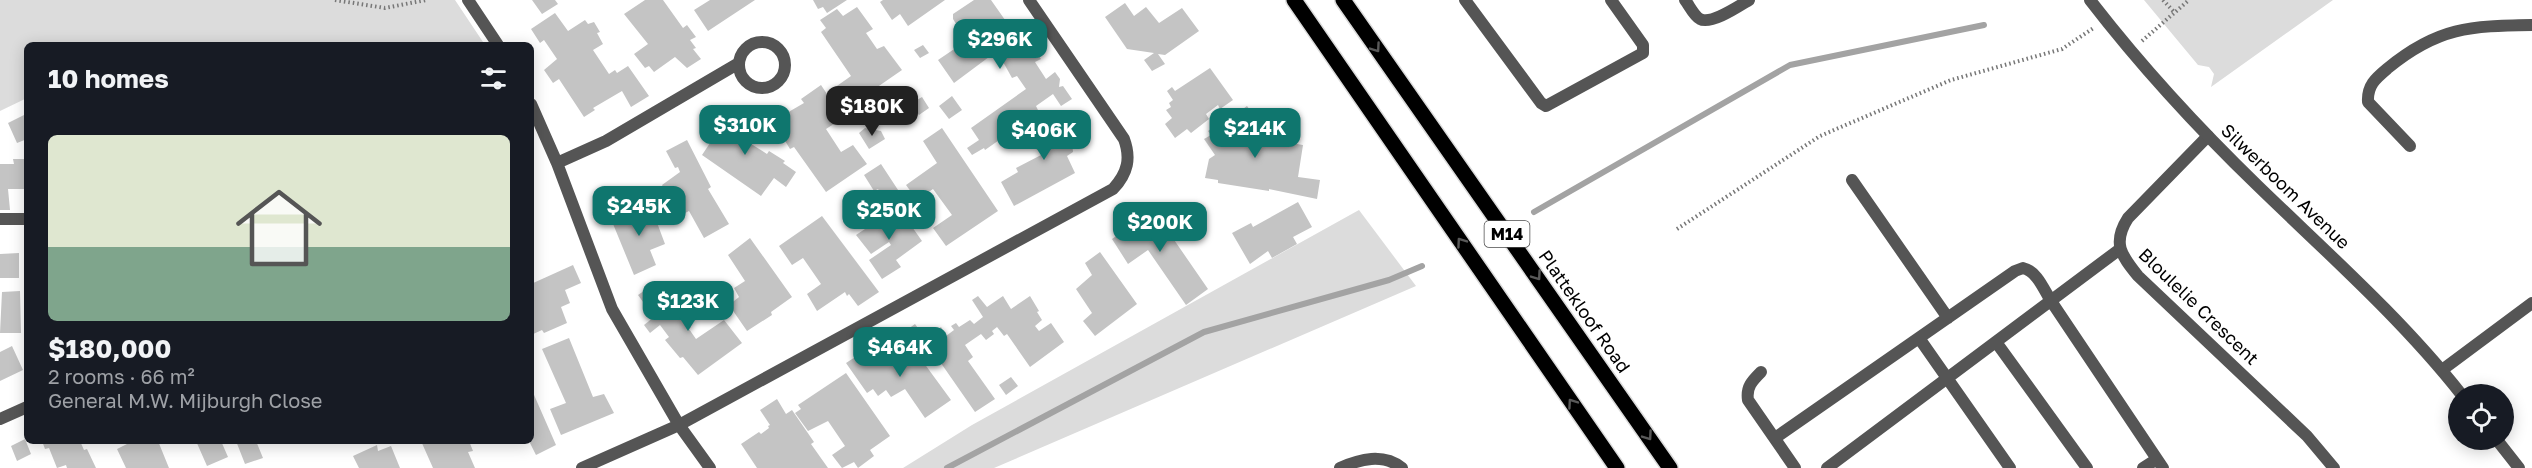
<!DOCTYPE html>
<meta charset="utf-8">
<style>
body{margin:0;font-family:"Golos Text",sans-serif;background:#242831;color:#f1f3f6;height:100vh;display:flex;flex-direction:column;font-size:22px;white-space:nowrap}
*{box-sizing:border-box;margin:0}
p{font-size:20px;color:#9ea1a6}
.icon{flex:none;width:33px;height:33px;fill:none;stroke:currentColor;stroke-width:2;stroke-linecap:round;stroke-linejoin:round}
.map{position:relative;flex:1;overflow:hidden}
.drawer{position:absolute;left:24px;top:42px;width:510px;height:402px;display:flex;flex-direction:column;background:#171b24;border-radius:9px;box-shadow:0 3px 15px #0003}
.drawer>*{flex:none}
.tools{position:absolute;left:2448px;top:384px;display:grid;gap:12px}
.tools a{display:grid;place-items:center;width:66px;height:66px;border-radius:50%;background:#171b24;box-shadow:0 3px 15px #0003;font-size:30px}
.price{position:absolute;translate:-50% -51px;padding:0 14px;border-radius:12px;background:#0f766e;color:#fff;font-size:20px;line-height:39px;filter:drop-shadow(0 2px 3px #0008)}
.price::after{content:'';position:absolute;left:50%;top:36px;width:18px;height:14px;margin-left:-9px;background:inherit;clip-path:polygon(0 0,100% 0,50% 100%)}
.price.active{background:#222;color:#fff}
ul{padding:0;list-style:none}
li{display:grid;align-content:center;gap:12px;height:318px;padding:0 24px}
li span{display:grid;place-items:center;height:186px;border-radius:9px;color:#555}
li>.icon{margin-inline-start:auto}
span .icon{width:108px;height:108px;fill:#fffc;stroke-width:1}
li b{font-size:26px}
h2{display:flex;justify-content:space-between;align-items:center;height:72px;padding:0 24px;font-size:26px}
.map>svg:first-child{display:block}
.green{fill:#dcdcdc}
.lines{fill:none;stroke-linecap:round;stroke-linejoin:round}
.stream{stroke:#a3a3a3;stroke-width:6}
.building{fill:#c4c4c4}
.primary-casing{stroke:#dbdbdb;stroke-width:18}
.path{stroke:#777;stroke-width:4;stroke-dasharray:1.5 3;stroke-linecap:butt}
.service{stroke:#555;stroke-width:12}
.minor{stroke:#555;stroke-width:12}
.tertiary{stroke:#555;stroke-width:12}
.primary{stroke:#000;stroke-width:15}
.oneway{stroke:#595959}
.labels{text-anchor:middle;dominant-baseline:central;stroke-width:4.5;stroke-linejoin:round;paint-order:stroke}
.shield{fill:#fff;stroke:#4c4c4c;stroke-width:1.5}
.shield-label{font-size:16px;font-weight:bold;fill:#000}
.street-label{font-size:18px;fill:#000;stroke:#fff}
</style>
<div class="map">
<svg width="2532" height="468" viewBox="0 0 2532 468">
<rect width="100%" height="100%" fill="#fff"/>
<!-- green -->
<path class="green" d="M0,0H455L485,45H27V98L0,111Z
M2144,0H2333L2211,87L2214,74L2209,67L2198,65Z
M1359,210L1416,286L994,468H903L972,425Z"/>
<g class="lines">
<!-- stream -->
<path class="stream" d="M1534,212L1790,65L1984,25
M947,468L1204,332L1389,280L1422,266"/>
</g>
<!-- building -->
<path class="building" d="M532,0H555L558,4L542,14Z
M645,0H663L683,28L687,25L696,37L690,40L696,48L693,49L701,59L687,68L675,57L654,72L649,66L645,68L634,54L648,44L624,14Z
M710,0H755L708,31L694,10Z
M813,0H847L827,13L823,7L818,9Z
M883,0H945L908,26L900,14L892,20L880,2Z
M974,0H991L1017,37L1014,39L1019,46L1027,40L1041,59L1035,62L1046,79L1055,72L1060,79L1059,87L1063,86L1072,99L1061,106L1053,94L1036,106L1039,112L985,150L984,148L972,155L967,148L979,140L971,128L1026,89L1017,76L1012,78L997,51L954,83L938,60L975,35L968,25L964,29L958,27L953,19V14Z
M1125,3L1134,16L1146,7L1159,23L1182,8L1199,31L1165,55L1158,54L1165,64L1152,71L1144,60L1154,53L1127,49L1105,17Z
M857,7L873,29L866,33L877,49L884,46L902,70L847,108L834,88L851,76L821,32L826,28L820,20L837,9L843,16Z
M555,13L568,31L585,20L588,24L594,22L600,32L597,33L603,44L593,50L609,74L615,70L617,73L628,66L649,96L631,107L622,91L593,108L595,110L584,117L559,79L553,83L544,70L557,59L544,40L540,43L531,29Z
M923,45L929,53L920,58L914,50Z
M1210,68L1233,100L1220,109L1218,105L1206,114L1209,119L1191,133L1187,129L1175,138L1165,124L1172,118L1166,110L1171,107L1169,103L1173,100L1167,91L1172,87L1175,91Z
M821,85L843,118L826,129L841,152L853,145L867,164L826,192L794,147L790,149L773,121L804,103L801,99Z
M952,96L962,110L949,119L939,106Z
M922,97L929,108L919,115L916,112L909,115L910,104Z
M1247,106L1255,117L1244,123L1247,126L1253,122L1268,144L1285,147V142L1303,145L1298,177L1320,180L1317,199L1269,189V191L1218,183V180L1205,178L1209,159L1215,155L1204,139L1211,135L1208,131L1224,120L1226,124V121Z
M729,108L750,123L740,137L767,154L769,151L785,161L783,163L796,172L786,187L774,178L761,196L702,155L718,131L715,129Z
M1068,110L1077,127L1057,139L1059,143L1067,141L1072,142L1073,152L1067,156L1075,173L1014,206L1001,182L1018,172L1016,168L1043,154L1041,148L1037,150L1028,133Z
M27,111V139L17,143L8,123L24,115V112Z
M865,128L881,131L885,139L869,149L859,133Z
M942,128L998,211L946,246L933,228L952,215L933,189L917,200L906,185L937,163L923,141Z
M687,140L711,187L708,189L729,224L704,238L689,211L679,216L662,185L680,172L678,167L675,168L666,151Z
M13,159H27V189H8L10,210H0V164H14Z
M881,164L900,193L886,202L878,189L874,191L864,175Z
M1298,202L1312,227L1293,237L1297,244L1272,258L1268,251L1250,264L1232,233L1251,223L1253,227Z
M650,204L665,244L650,250L656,265L634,275L611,219Z
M1150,205L1208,289L1186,305L1148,250L1128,264L1112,239L1135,223L1132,218Z
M898,207L922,241L896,260L901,267L882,279L869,260L891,245L889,242L871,254L856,235Z
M822,216L879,292L858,306L849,294L847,296L845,292L817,311L807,294L821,284L803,258L792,265L779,246Z
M750,238L792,297L771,312L772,315L747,331L729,305L739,297L734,288L745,281L728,255Z
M1100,252L1137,304L1095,336L1083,321L1092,313L1076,289L1092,275L1085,263Z
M19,253V278H0V254Z
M573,265L581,283L565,290L570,303L561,307L567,323L544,333L542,330L531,335V284Z
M657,282L691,327L689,329L696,339L724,320L742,343L698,375L683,357L680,358L665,340L669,337L660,325L650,333L644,325L654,317L638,295Z
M20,291L21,333H0L2,292Z
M978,296L987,307L1003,296L1011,309L1030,296L1039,311L1037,312L1042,320L1035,326L1039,331L1051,323L1064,342L1030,367L1007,334L1004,336L997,327L992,331L994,334L986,340L981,334L965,345L973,357L968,361L995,399L975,412L936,356L929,361L908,329L915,324L925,338L941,327L946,336L954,330L951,326L956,323L959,327L970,320L974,324L983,317L972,300Z
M569,338L593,397L604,394L614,413L561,435L550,409L566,403L542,349Z
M910,344L951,400L925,418L905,389L891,397L886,390L878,396L873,389L867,393L846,363L869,348L881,364Z
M12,346L23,370L0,381V352Z
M846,373L890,436L870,450L874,456L858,468L854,462L842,468L832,455L845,446L828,421L808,431L795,413L801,409L798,405Z
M1011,377L1018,386L1006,395L999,385Z
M531,388L556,445L536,455L529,441Z
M777,399L786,414L792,410L814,442L811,444L828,468H757L741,444L759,432L761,434L769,428L768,426L770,425L760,410Z
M25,439L31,454L17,461L11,446Z
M42,441H80L84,450L87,449L96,468H67L66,465L57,468L49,448L45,449Z
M126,441H158L169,468H126L117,449L127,444Z
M196,441H221L228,457L207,466Z
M236,441H256L263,458L245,464Z
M421,441H469L473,451L468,452L475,468H433Z
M377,445L378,451L391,446L400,468H359L353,456Z"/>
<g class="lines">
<!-- primary casing -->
<g class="primary-casing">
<path id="primary" d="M1294,0L1617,468
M1343,0L1670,468"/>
</g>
<!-- path -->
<path class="path" d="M335,0L385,8L426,0
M2163,0L2175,13
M2142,41L2189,0
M1677,229L1820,136L1951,80L2062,49L2095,27"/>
<!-- service -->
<path class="service" d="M1465,0L1541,103L1546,106L1643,53V45L1611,0
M1685,0C1689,5 1694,16 1700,19C1711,25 1739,6 1749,0
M1852,180L1948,318
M1919,338L2010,468
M1996,342L2087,468
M1761,372C1752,381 1746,387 1748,400L1795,468
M1775,438L2015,271L2023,268C2037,271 2044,290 2051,301L2163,468
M1827,468L2120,249
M2143,468L2157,459"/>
<!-- minor -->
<path class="minor" d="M468,0L498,45
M739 65a23 23 0 1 1 46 0a23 23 0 1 1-46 0Z
M531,104L557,163L612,309L679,425L710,468
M2208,136L2128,218C2112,243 2121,255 2138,276L2307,436L2334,468
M2410,146L2368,102C2367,85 2376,78 2388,68C2438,27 2470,26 2532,25
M557,163L606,141L739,63
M0,219H27
M2442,370L2532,303
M0,419L27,407
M582,468L679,425L1113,189C1128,173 1131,158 1124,139L1029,0
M1340,468C1360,459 1383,453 1402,468"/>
<!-- tertiary -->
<path class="tertiary" d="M2090,0C2141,66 2198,128 2258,186C2327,253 2401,318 2461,394
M2497,440L2519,468"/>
<!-- primary -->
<use href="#primary" class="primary"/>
</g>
<!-- one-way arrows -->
<defs><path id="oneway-chevron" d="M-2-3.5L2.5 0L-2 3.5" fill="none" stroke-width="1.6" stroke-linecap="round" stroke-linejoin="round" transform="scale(1.5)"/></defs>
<g class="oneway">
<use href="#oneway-chevron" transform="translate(1376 48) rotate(55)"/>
<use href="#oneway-chevron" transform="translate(1461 242) rotate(-125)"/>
<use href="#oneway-chevron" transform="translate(1537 276) rotate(55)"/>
<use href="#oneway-chevron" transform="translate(1572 403) rotate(-125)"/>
<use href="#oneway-chevron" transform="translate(1648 436) rotate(55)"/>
</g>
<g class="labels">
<!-- shield labels -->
<rect class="shield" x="1484.5" y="221" width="45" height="26" rx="4.5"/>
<g class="shield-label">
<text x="1507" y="234">M14</text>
</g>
<!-- street labels -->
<g class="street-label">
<text transform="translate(2286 186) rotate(44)">Silwerboom Avenue</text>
<text transform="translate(2199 306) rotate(44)">Bloulelie Crescent</text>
<text transform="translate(1585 311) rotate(55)">Plattekloof Road</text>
</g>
</g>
</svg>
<div class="tools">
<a><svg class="icon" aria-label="locate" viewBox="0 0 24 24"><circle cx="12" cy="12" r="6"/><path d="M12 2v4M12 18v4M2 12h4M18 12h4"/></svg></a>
</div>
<b class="price" style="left:1000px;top:70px">$296K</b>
<b class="price active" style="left:872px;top:137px">$180K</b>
<b class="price" style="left:745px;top:156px">$310K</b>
<b class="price" style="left:1255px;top:159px">$214K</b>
<b class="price" style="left:1044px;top:161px">$406K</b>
<b class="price" style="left:639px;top:237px">$245K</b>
<b class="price" style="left:889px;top:241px">$250K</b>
<b class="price" style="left:1160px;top:253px">$200K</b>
<b class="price" style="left:688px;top:332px">$123K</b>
<b class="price" style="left:900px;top:378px">$464K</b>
<section class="drawer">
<h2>10 homes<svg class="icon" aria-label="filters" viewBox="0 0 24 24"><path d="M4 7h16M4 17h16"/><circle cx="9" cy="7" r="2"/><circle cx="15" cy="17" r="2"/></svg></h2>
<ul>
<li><span style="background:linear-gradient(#dfe7d0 60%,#7fa58c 0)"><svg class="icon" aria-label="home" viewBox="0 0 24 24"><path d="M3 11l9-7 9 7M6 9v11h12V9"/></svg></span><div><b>$180,000</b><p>2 rooms · 66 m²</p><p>General M.W. Mijburgh Close</p></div></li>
</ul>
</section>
</div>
